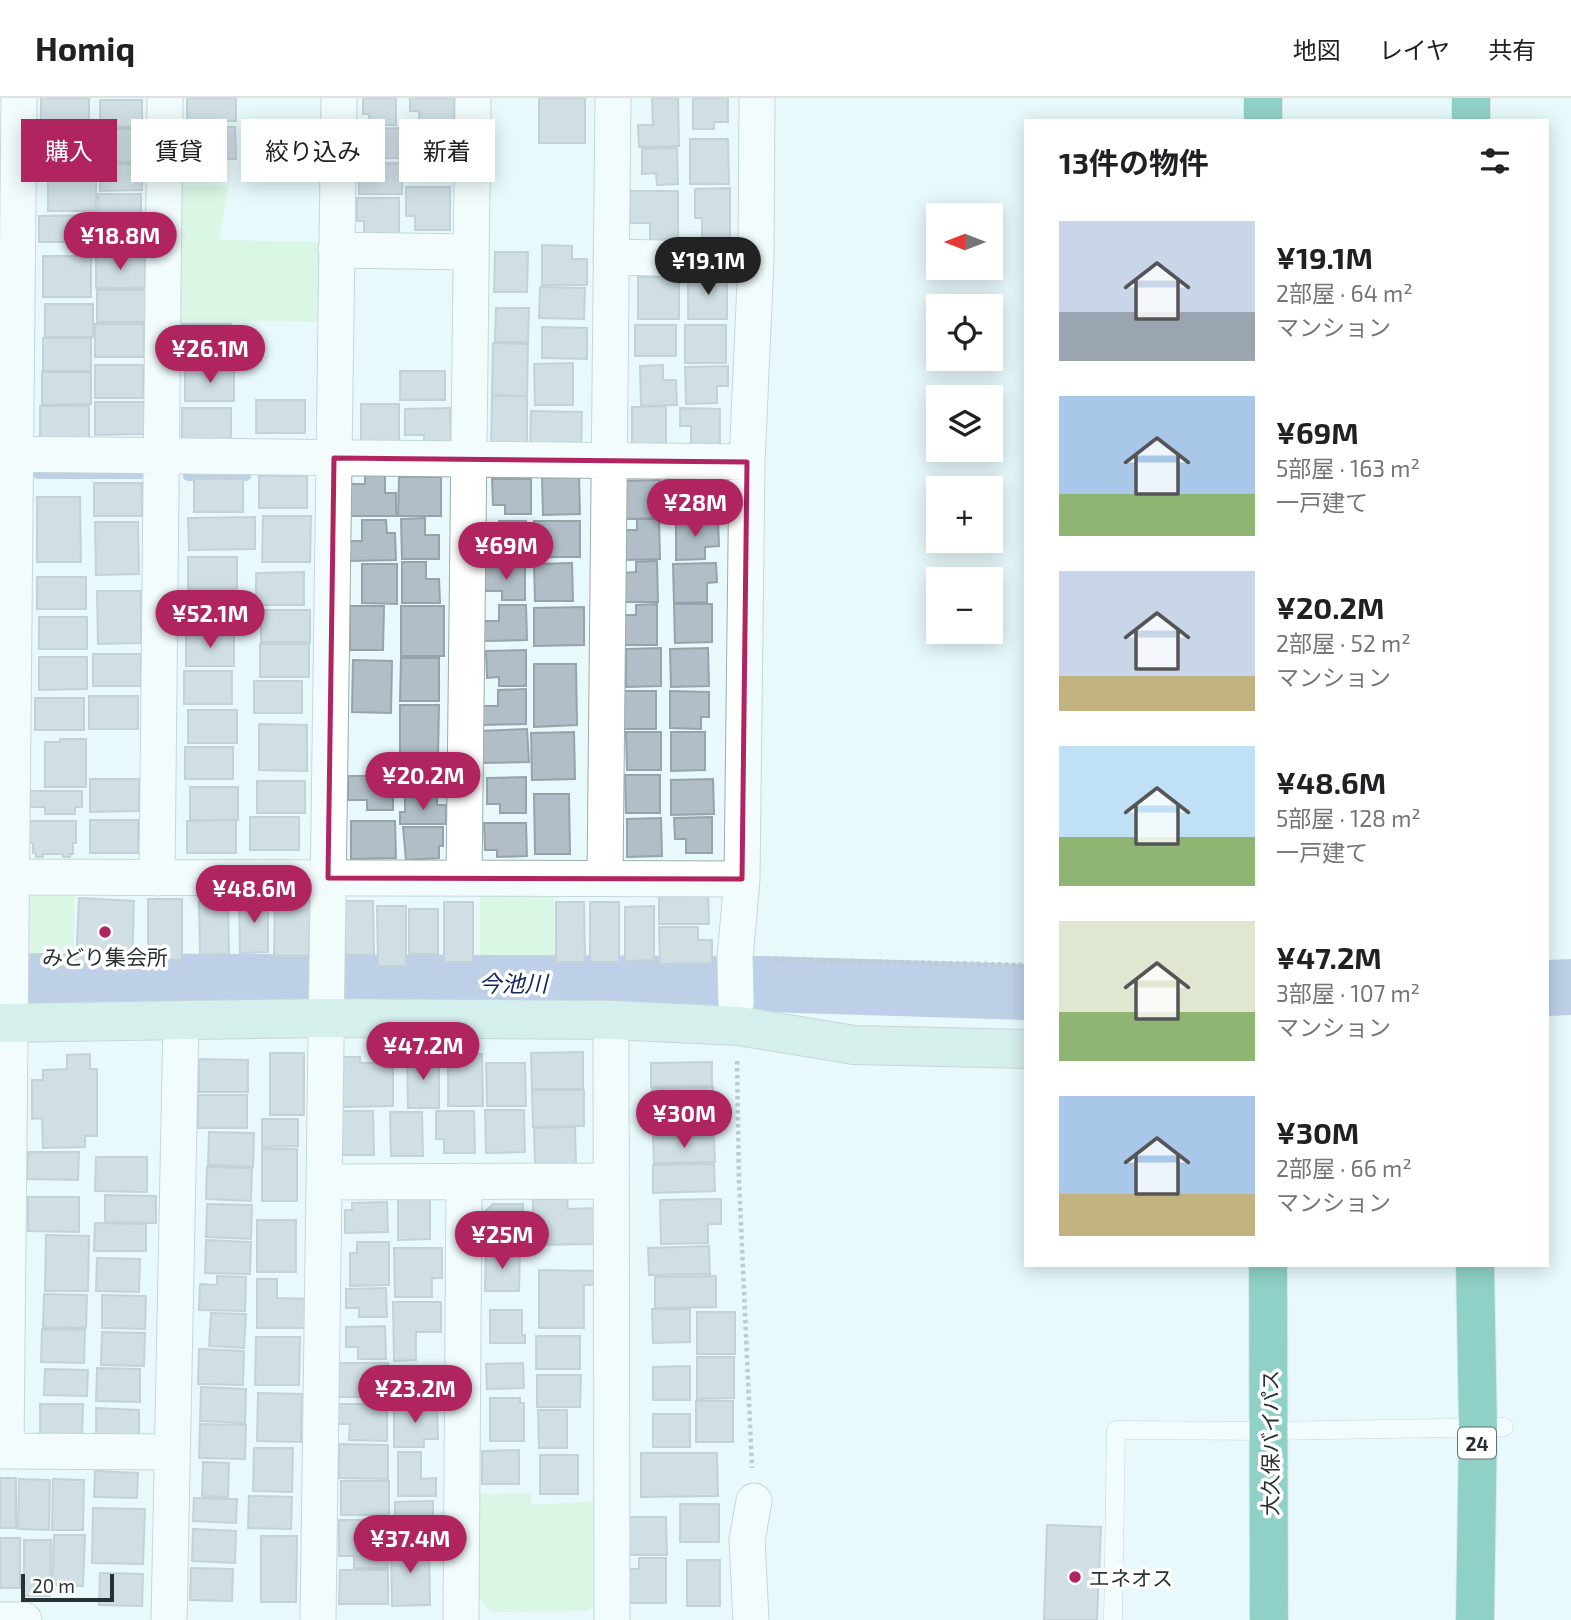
<!DOCTYPE html>
<html lang="ja">
<meta charset="utf-8">
<style>
body{margin:0;font-family:"Exo 2","Noto Sans JP",sans-serif;background:#f2f2f2;color:#202124;height:100vh;display:flex;flex-direction:column;font-size:26px;white-space:nowrap}
*{box-sizing:border-box;margin:0}
p{font-size:23px;color:#757577}
.icon{flex:none;width:38px;height:38px;fill:none;stroke:currentColor;stroke-width:2;stroke-linecap:round;stroke-linejoin:round}
.map{position:relative;flex:1;overflow:hidden}
.drawer{position:absolute;left:1024px;top:21px;width:525px;height:1148px;display:flex;flex-direction:column;background:#fff;border-radius:0px;box-shadow:0 4px 18px #0003}
.drawer>*{flex:none}
.guide{position:absolute;left:21px;top:21px;width:665px;height:63px;display:flex;gap:14px}
.needle{width:46px;rotate:270deg}
.controls{position:absolute;left:926px;top:105px;display:grid;gap:14px}
.controls a{display:grid;place-items:center;width:77px;height:77px;border-radius:0px;background:#fff;box-shadow:0 4px 18px #0003;font-size:35px}
.scale{position:absolute;left:21px;bottom:18px;width:93px;box-sizing:border-box;padding-left:7px;border:4px solid #293031;border-top:0;font-size:19px;line-height:24px;white-space:nowrap;color:#293031;-webkit-text-stroke:5px #fff;paint-order:stroke}
.price{position:absolute;translate:-50% -60px;padding:0 16px;border-radius:24px;background:#b02460;color:#fff;font-size:23px;line-height:46px;filter:drop-shadow(0 2px 4px #0008)}
.price::after{content:'';position:absolute;left:50%;top:42px;width:21px;height:16px;margin-left:-10px;background:inherit;clip-path:polygon(0 0,100% 0,50% 100%)}
.price.on{background:#222;color:#fff}
ul{padding:0;list-style:none}
li{display:flex;align-items:center;gap:21px;height:175px;padding:0 35px}
li span{display:grid;place-items:center;flex:none;width:196px;height:140px;border-radius:0px;color:#555}
li>.icon{margin-inline-start:auto}
span .icon{width:84px;height:84px;fill:#fffc;stroke-width:1}
li b{font-size:30px}
h2{display:flex;justify-content:space-between;align-items:center;height:84px;padding:0 35px;font-size:30px}
.pill{padding:0 24px;border-radius:0px;background:#fff;box-shadow:0 4px 18px #0003;font-size:24px;line-height:63px}
.pill.on{background:#b02460;color:#fff}
header{display:flex;align-items:center;gap:42px;box-sizing:border-box;height:98px;padding:0 35px;background:#fff;border-bottom:2px solid #e0e0e0}
header strong{font-size:33px}
nav{display:flex;gap:38px;margin-inline-start:auto;font-size:24px}
.map>svg:first-child{display:block}
.green{fill:#cbf1c8}
.lines{fill:none;stroke-linecap:round;stroke-linejoin:round}
.stream{stroke:#8a9ed0;stroke-width:10}
.river{stroke:#8a9ed0;stroke-width:56}
.building{fill:#b1bec7;stroke:#96a3ab;stroke-width:2}
.lane-casing{stroke:#9cadaf;stroke-width:19}
.street-casing{stroke:#9cadaf;stroke-width:37}
.secondary-casing{stroke:#9cadaf;stroke-width:40}
.highway-casing{stroke:#d4d6d6;stroke-width:40}
.path{stroke:#899597;stroke-width:4.5;stroke-dasharray:3.5 3.5;stroke-linecap:butt}
.lane{stroke:#fff;stroke-width:18}
.street{stroke:#fff;stroke-width:35}
.secondary{stroke:#bee3db;stroke-width:38}
.highway{stroke:#25a186;stroke-width:38}
.marked{fill:none;stroke:#b02460;stroke-width:5;stroke-linejoin:round}
.poi-dot{fill:#b02460;stroke:#fff;stroke-width:2.5}
.labels{text-anchor:middle;dominant-baseline:central;stroke-width:7;stroke-linejoin:round;paint-order:stroke}
.shield{fill:#fff;stroke:#696e6f;stroke-width:2}
.shield-label{font-size:19px;font-weight:bold;fill:#293031}
.poi-label{font-size:21px;fill:#293031;stroke:#fff}
.street-label{font-size:21px;fill:#293031;stroke:#fff}
.water-label{font-size:23px;font-style:italic;fill:#152661;stroke:#fff}
</style>
<header>
<strong>Homiq</strong>
<nav><a>地図</a><a>レイヤ</a><a>共有</a></nav>
</header>
<div class="map">
<svg width="1571" height="1522" viewBox="0 0 1571 1522">
<rect width="100%" height="100%" fill="#e7f9fb"/>
<!-- green -->
<path class="green" d="M181,88H228L219,142L322,144L321,224L177,222Z
M480,784L554,785L555,867L480,868Z
M75,787L73,871L21,869V800L36,788Z
M531,1395L532,1407L601,1403L602,1505L586,1513L491,1514L475,1497L478,1396Z"/>
<g class="lines">
<!-- stream -->
<path class="stream" d="M38,376H141
M188,378H246"/>
<!-- river -->
<path class="river" d="M0,883L766,886L1026,894
M1547,890L1571,889"/>
</g>
<!-- building -->
<path class="building" d="M41,0H89V22H41Z
M187,0H236V23H187Z
M363,0H396V27H369V16H363Z
M410,0H454V22H419V13H410Z
M539,0H585V45H539Z
M652,0H678L679,48L639,49L638,27H653Z
M693,0H728V24H714V31H693Z
M100,2H142V29H100Z
M53,22H95L96,49H53Z
M187,29H235L236,61H187Z
M401,30L402,60H358V31Z
M98,31H147V64H98Z
M412,33H451L452,74L412,75Z
M690,41H728L729,86H690Z
M677,50L678,86L657,87L656,75L642,76V51Z
M54,51H96L97,77H54Z
M402,65V96H359V66Z
M100,66H142V92L100,93Z
M96,80V113H48V81Z
M406,89H450V132H415V118H406Z
M730,90V143L702,144V120H695V91Z
M630,93H678V144L650,145V125H630Z
M98,96H141V122L99,123Z
M357,100H399V140H364V123H357Z
M94,117V144H39V118Z
M97,123H146V156H97Z
M542,147L572,148V161H587V187H542Z
M495,154H528L527,194H494Z
M43,158H91V199H43Z
M96,158H145V190H96Z
M688,177H727V221H688Z
M638,179H679V221H638Z
M540,189L585,190L584,221L539,220Z
M97,192H146V224H97Z
M45,206H93V239H45Z
M496,210H529L528,244H495Z
M95,226H144V259H95Z
M183,226H231V259H183Z
M635,227H676V258H635Z
M685,227H726V265H685Z
M542,229L587,230V261L542,260Z
M43,240H91V273H43Z
M493,245L528,246L527,298L492,297Z
M573,265V307H535L534,266Z
M95,267H143V300H95Z
M663,267V282H676L677,307L641,308L640,268Z
M728,268V288H717V305L686,306L685,269Z
M185,271H234V303H185Z
M400,273H445V302H400Z
M42,274H91V306L42,307Z
M492,298H527V350H491Z
M256,302H305V335H256Z
M95,304H144V336L95,337Z
M361,306H399V348H361Z
M40,308H89V340H40Z
M666,308V346L632,347V309Z
M182,310H231V343H182Z
M450,310L451,346H424V337H405V311Z
M680,310L720,311V346H691V328H680Z
M531,313L582,314L581,352L530,351Z
M365,377H385V395H396V418H348V386H365Z
M259,378H307V410H259Z
M399,379H441V418H398Z
M579,379L580,416L543,417L542,380Z
M194,381H243V414H194Z
M492,381H531V416H505V407H493Z
M660,382V420L626,421L625,383Z
M688,382H720V419H680V392H689Z
M94,385H142V418H94Z
M37,399H80L81,464H37Z
M263,418H311L310,464H262Z
M255,419V451L189,452L188,420Z
M425,420V437H439V461H402L401,421Z
M637,421H659L660,461L625,462V432H637Z
M362,422H386L387,435H395L396,462L348,463V443H362Z
M499,423H526V458L483,459V439H499Z
M534,423H580V459H534Z
M676,423H718L719,448L705,449V461L676,462Z
M95,424H138L139,476L96,477Z
M188,459H237V491H188Z
M657,463L658,504H624L623,475L636,474V464Z
M402,464H426V481H439L440,505H402Z
M572,465L573,503H535L534,466Z
M716,465L717,484L707,485V504L674,505L673,466Z
M362,466H397V506L362,505Z
M485,468L525,469V502H502V493H485Z
M304,474V507H256V475Z
M37,479H86V511H37Z
M97,493H141V545L98,546Z
M190,497H238V530H190Z
M657,506V547H623V517H636V507Z
M674,506H712V544L675,545Z
M499,507H526L527,542L484,543V523H499Z
M350,508H384L383,552H350Z
M401,508H444V558H401Z
M584,509V547L534,548V510Z
M261,512H310V544H261Z
M39,519H87V551H39Z
M186,536H234V568H186Z
M260,546H309V579H260Z
M661,550V588L626,589V551Z
M708,550L709,588L671,589L670,551Z
M526,552V588H499V579L487,580L486,553Z
M93,556H141V588H93Z
M39,559H87V591L39,592Z
M401,560H439V603H400Z
M353,562L392,563L391,615L352,614Z
M534,566H576L577,627L534,629Z
M184,573H232V606H184Z
M254,583H302V615H254Z
M526,591V626L483,627V608H498V592Z
M622,593H656V631H622Z
M670,593L709,594V619H701V631L670,630Z
M89,598H138V631H89Z
M35,600H84V632H35Z
M400,607H439L438,658H400Z
M188,612H237V645H188Z
M259,626L307,627V673L259,672Z
M527,631L529,664L481,665L480,633Z
M574,634L575,681L532,682L531,635Z
M626,634H661V672H627Z
M671,634H705V672L671,673Z
M60,641H86V689H45V644H60Z
M185,649H233V681H185Z
M400,665H432V675H443V682H447V696H403Z
M625,677H660V715H626Z
M348,678H393V712H367V702H348Z
M526,679V715H500V706H487V680Z
M90,681H139V713L90,714Z
M713,681L714,716L671,717V682Z
M257,683H305V715H257Z
M190,689H238V722H190Z
M30,693H82V709H75V716H45V709H30Z
M534,696H569L570,756H535Z
M405,699H437V707H446V726H400V714H405Z
M250,719H299V752H250Z
M712,719V755H686V741H675L674,720Z
M661,720L662,758L627,759V721Z
M90,722H138V755H90Z
M236,722V755H187V723Z
M28,723H76V745H73V756H70V759H63V756H43V759H36V755H33V745H27Z
M351,723H395L396,760L351,761Z
M484,725H526L527,758L497,759V752H485Z
M403,729H443V748H439V760L406,762Z
M708,790L709,826H659V791Z
M275,797H311L309,858H274Z
M79,800L134,803L132,868L76,866Z
M268,800V854L240,855L239,801Z
M148,801H182V862L148,861Z
M199,803H228L229,856L200,857Z
M344,803H373L374,857H345Z
M444,804H473V864H444Z
M556,804H584L585,864H556Z
M590,804H619V864H590Z
M377,808H406V868H378Z
M654,808V862L625,863V809Z
M409,811H438V856H409Z
M659,829H698V842H712V865L660,866Z
M583,954V991H532L531,955Z
M270,955H304V1017H270Z
M90,956V971H97V1038H85V1049L43,1050L42,1020L32,1021V982H43V972L67,971V957Z
M482,956L483,1008H448V957Z
M407,958H439V1010H408Z
M343,959H360V965H393V1008L343,1009Z
M199,961L248,962V994H199Z
M712,964V988L651,989V965Z
M486,965H525L526,1008H487Z
M713,989V1013L652,1014V991Z
M532,992H584V1028L533,1029Z
M198,997H247V1030H198Z
M485,1012H524L525,1054L486,1055Z
M342,1013H373L374,1057H342Z
M436,1013H474L475,1055H444V1041H436Z
M390,1014H422L423,1058H391Z
M713,1014L714,1038L653,1039L652,1016Z
M262,1021H298V1048L262,1049Z
M575,1029L576,1066H535L534,1030Z
M209,1034L254,1035L253,1069L208,1067Z
M714,1040L715,1064L654,1065L653,1041Z
M262,1051H297V1103H262Z
M28,1054H79L78,1082L27,1081Z
M96,1059H147V1094L95,1093Z
M714,1066L715,1093L653,1095V1067Z
M207,1069L252,1070L251,1103L206,1101Z
M105,1097L156,1098V1125L105,1124Z
M398,1098H430V1141L398,1142Z
M28,1099H79V1134L28,1133Z
M567,1099L568,1111L594,1110V1146L533,1147V1100Z
M721,1101V1126H708V1145L661,1146L660,1102Z
M387,1104L388,1134L345,1135V1112H352V1105Z
M207,1106L252,1107L251,1141L206,1139Z
M493,1106H523V1149L479,1150L478,1120Z
M257,1122H296V1174H257Z
M95,1125L146,1126V1153H94Z
M46,1137L89,1138L88,1193H45Z
M206,1142L251,1144L250,1176L205,1175Z
M357,1144H389V1187L350,1188V1155H357Z
M709,1148L710,1176L649,1177L648,1150Z
M394,1150H442V1180H432V1199H395Z
M486,1153H520L519,1193H485Z
M97,1160L140,1161L139,1194L96,1193Z
M539,1172L600,1173V1187H584V1230H539Z
M217,1178L246,1179L245,1213L199,1212L200,1186L217,1187Z
M716,1178V1209L655,1210V1179Z
M257,1181H277V1200L309,1201V1230H257Z
M386,1190L387,1219H359V1210H346V1191Z
M44,1196L87,1197L86,1230L43,1229Z
M102,1197L146,1198L145,1231L102,1230Z
M393,1204H441V1234H416V1262L394,1263Z
M652,1211H690V1244L653,1245Z
M490,1212H522V1237H525V1245H490Z
M697,1214H735V1256H697Z
M211,1215L246,1216L244,1250L209,1248Z
M385,1228L386,1261H358V1249H346V1229Z
M42,1231L85,1232L84,1265L41,1264Z
M102,1234L145,1235L144,1268L101,1267Z
M536,1238H580V1271H536Z
M256,1239H300L299,1287H255Z
M199,1251L244,1253L243,1287L198,1286Z
M697,1259H734V1300L697,1301Z
M339,1265H388V1299H339Z
M523,1265L524,1290L487,1291L486,1266Z
M690,1268V1302H653V1269Z
M97,1270L140,1271V1304L96,1303Z
M45,1271L88,1272L87,1298L44,1297Z
M393,1272H437V1305H393Z
M537,1277H581L580,1309H537Z
M201,1289L246,1291L245,1325L200,1323Z
M258,1295L302,1296L301,1344L257,1343Z
M490,1300H520V1305H524V1343H490Z
M696,1303H733V1344H696Z
M40,1306H83L82,1337H40Z
M335,1306H387V1343L349,1342L350,1326H335Z
M394,1307H437L438,1341H424V1349H394Z
M96,1310L139,1312V1338L96,1336Z
M538,1312H567V1350H539Z
M653,1316H690V1349H653Z
M200,1326L246,1327L245,1361L199,1360Z
M339,1346L388,1347V1381L339,1380Z
M254,1350H293L292,1394L253,1393Z
M519,1352V1386H482V1353Z
M398,1354H421V1381L436,1380V1398H398Z
M641,1355H717L718,1398L641,1399Z
M540,1357H578V1396H540Z
M203,1364L229,1365L228,1399L202,1398Z
M95,1373L138,1375L137,1400L94,1399Z
M0,1380H16V1430H0Z
M19,1381L50,1382L49,1432L18,1431Z
M53,1381L84,1382L83,1432H52Z
M341,1383H389V1417H341Z
M249,1398L292,1399L291,1431L248,1430Z
M194,1400L237,1401L236,1425L193,1423Z
M433,1403V1441L395,1442V1404Z
M680,1406H719V1444H680Z
M93,1410L145,1411L143,1466L92,1465Z
M627,1419H666L667,1457H627Z
M339,1422H387L388,1470H354V1458H339Z
M1047,1427L1101,1429L1097,1522H1044Z
M193,1431L236,1433L235,1465L192,1463Z
M54,1437H85L83,1488L52,1487Z
M261,1438H297L296,1504H261Z
M0,1440H20V1490H0Z
M24,1442H51L50,1498H24Z
M391,1447H429L430,1507L392,1508Z
M639,1460H666V1505H625V1471H639Z
M687,1462H720V1508H687Z
M191,1470L233,1471L232,1503L190,1502Z
M340,1472H388V1506H339Z
M100,1475L143,1476L142,1508L99,1507Z"/>
<g class="lines">
<!-- lane casing -->
<g class="lane-casing">
<path id="lane" d="M1113,1522L1116,1332L1269,1333L1504,1329"/>
</g>
<!-- street casing -->
<g class="street-casing">
<path id="street" d="M336,152L471,154
M611,159L756,162
M0,356L747,364
M0,779L742,781
M157,780L165,0
M464,780L473,0
M605,780L613,0
M736,905L735,860L742,781L747,364L756,162L757,0
M611,922L612,1522
M324,1084L611,1083
M0,1353L172,1354
M6,1353L19,0
M0,1522H24
M169,1522L181,922
M318,1522L339,0
M461,1522L464,1083
M751,1522L747,1442L754,1403"/>
</g>
<!-- secondary casing -->
<g class="secondary-casing">
<path id="secondary" d="M0,925L327,920L611,922L739,928L854,947L1026,951"/>
</g>
<!-- highway casing -->
<g class="highway-casing">
<path id="highway" d="M1263,0V23
M1471,23V0
M1268,1167L1269,1522
M1475,1167L1478,1329L1475,1522"/>
</g>
<!-- path -->
<path class="path" d="M767,861L1026,867
M737,963L739,1082L752,1370"/>
<!-- lane -->
<use href="#lane" class="lane"/>
<!-- street -->
<use href="#street" class="street"/>
<!-- secondary -->
<use href="#secondary" class="secondary"/>
<!-- highway -->
<use href="#highway" class="highway"/>
</g>
<!-- marked area -->
<path d="M0 0H1571V1522H0ZM334,360L747,364L742,781L328,780Z" fill="#e7f9fb" fill-opacity=".55" fill-rule="evenodd"/>
<path class="marked" d="M334,360L747,364L742,781L328,780Z"/>
<!-- markers -->
<g class="poi-dot">
<circle cx="105" cy="834" r="7"/>
<circle cx="1075" cy="1479" r="7"/>
</g>
<g class="labels">
<!-- shield labels -->
<rect class="shield" x="1458" y="1329.5" width="38" height="31" rx="5"/>
<g class="shield-label">
<text x="1477" y="1345">24</text>
</g>
<!-- poi labels -->
<g class="poi-label">
<text x="105" y="858">みどり集会所</text>
<text x="1089" y="1479" text-anchor="start">エネオス</text>
</g>
<!-- street labels -->
<g class="street-label">
<text transform="translate(1269 1345) rotate(-90)">大久保バイパス</text>
</g>
<!-- water labels -->
<g class="water-label">
<text x="513" y="885">今池川</text>
</g>
</g>
</svg>
<div class="controls">
<a><svg class="needle" viewBox="-14 -14 28 28"><path d="M0-13l5 13h-10z" fill="#e53935"/><path d="M0 13l5-13h-10z" fill="#757577"/></svg></a>
<a><svg class="icon" aria-label="locate" viewBox="0 0 24 24"><circle cx="12" cy="12" r="6"/><path d="M12 2v4M12 18v4M2 12h4M18 12h4"/></svg></a>
<a><svg class="icon" aria-label="layers" viewBox="0 0 24 24"><path d="M12 4l9 5-9 5-9-5zM3 14l9 5 9-5"/></svg></a>
<a>+</a>
<a>−</a>
</div>
<div class="scale">20 m</div>
<b class="price" style="left:120px;top:174px">¥18.8M</b>
<b class="price on" style="left:708px;top:199px">¥19.1M</b>
<b class="price" style="left:210px;top:287px">¥26.1M</b>
<b class="price" style="left:695px;top:441px">¥28M</b>
<b class="price" style="left:506px;top:484px">¥69M</b>
<b class="price" style="left:210px;top:552px">¥52.1M</b>
<b class="price" style="left:423px;top:714px">¥20.2M</b>
<b class="price" style="left:254px;top:827px">¥48.6M</b>
<b class="price" style="left:423px;top:984px">¥47.2M</b>
<b class="price" style="left:684px;top:1052px">¥30M</b>
<b class="price" style="left:502px;top:1173px">¥25M</b>
<b class="price" style="left:415px;top:1327px">¥23.2M</b>
<b class="price" style="left:410px;top:1477px">¥37.4M</b>
<div class="guide">
<a class="pill on">購入</a>
<a class="pill">賃貸</a>
<a class="pill">絞り込み</a>
<a class="pill">新着</a>
</div>
<section class="drawer">
<h2>13件の物件<svg class="icon" aria-label="filters" viewBox="0 0 24 24"><path d="M4 7h16M4 17h16"/><circle cx="9" cy="7" r="2"/><circle cx="15" cy="17" r="2"/></svg></h2>
<ul>
<li><span style="background:linear-gradient(#c9d6e8 65%,#9aa5b1 0)"><svg class="icon" aria-label="home" viewBox="0 0 24 24"><path d="M3 11l9-7 9 7M6 9v11h12V9"/></svg></span><div><b>¥19.1M</b><p>2部屋 · 64 m²</p><p>マンション</p></div></li>
<li><span style="background:linear-gradient(#a9c7e8 70%,#8fb573 0)"><svg class="icon" aria-label="home" viewBox="0 0 24 24"><path d="M3 11l9-7 9 7M6 9v11h12V9"/></svg></span><div><b>¥69M</b><p>5部屋 · 163 m²</p><p>一戸建て</p></div></li>
<li><span style="background:linear-gradient(#c9d6e8 75%,#c2b280 0)"><svg class="icon" aria-label="home" viewBox="0 0 24 24"><path d="M3 11l9-7 9 7M6 9v11h12V9"/></svg></span><div><b>¥20.2M</b><p>2部屋 · 52 m²</p><p>マンション</p></div></li>
<li><span style="background:linear-gradient(#bfe0f5 65%,#8fb573 0)"><svg class="icon" aria-label="home" viewBox="0 0 24 24"><path d="M3 11l9-7 9 7M6 9v11h12V9"/></svg></span><div><b>¥48.6M</b><p>5部屋 · 128 m²</p><p>一戸建て</p></div></li>
<li><span style="background:linear-gradient(#dfe7d0 65%,#8fb573 0)"><svg class="icon" aria-label="home" viewBox="0 0 24 24"><path d="M3 11l9-7 9 7M6 9v11h12V9"/></svg></span><div><b>¥47.2M</b><p>3部屋 · 107 m²</p><p>マンション</p></div></li>
<li><span style="background:linear-gradient(#a9c7e8 70%,#c2b280 0)"><svg class="icon" aria-label="home" viewBox="0 0 24 24"><path d="M3 11l9-7 9 7M6 9v11h12V9"/></svg></span><div><b>¥30M</b><p>2部屋 · 66 m²</p><p>マンション</p></div></li>
</ul>
</section>
</div>
